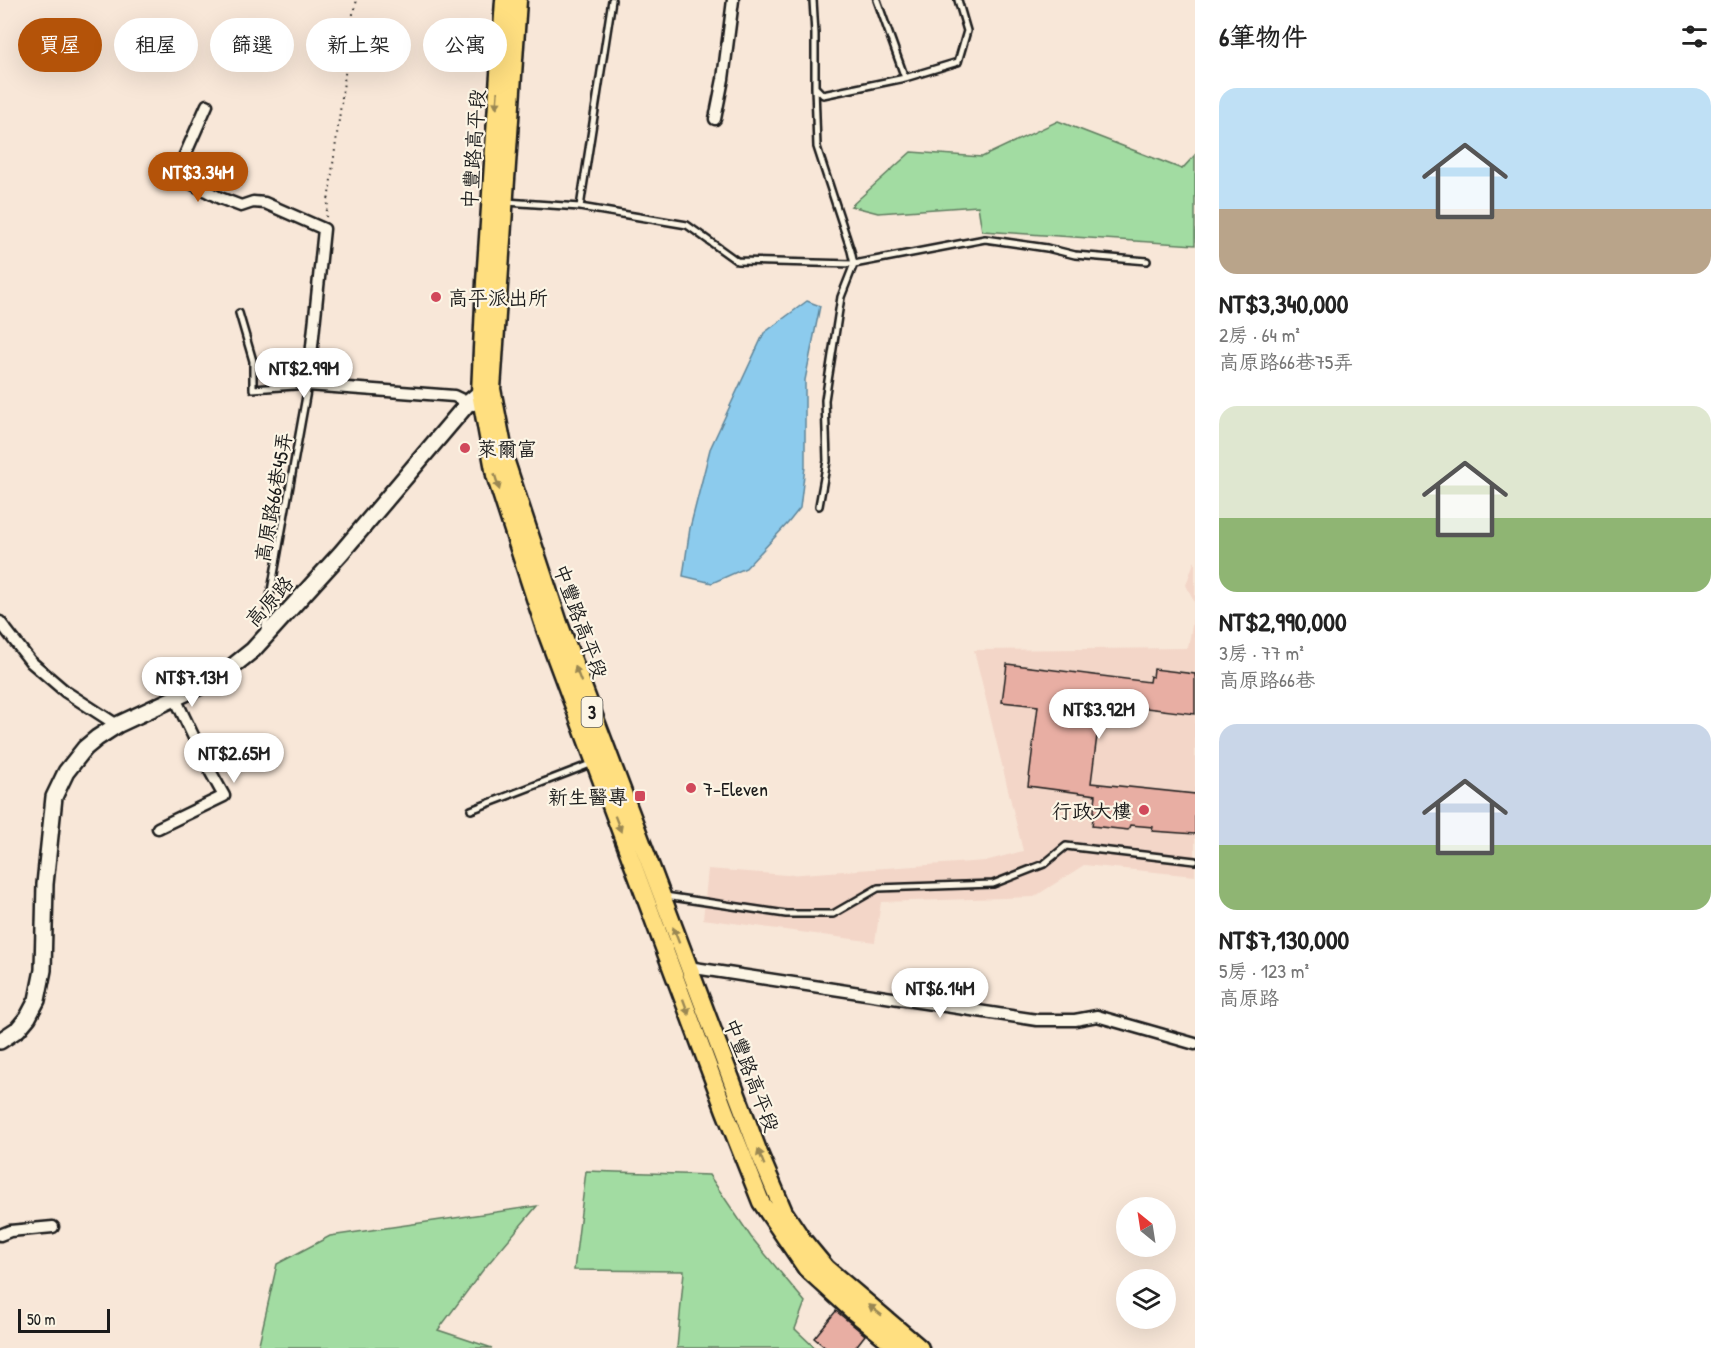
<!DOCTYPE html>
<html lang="zh-TW">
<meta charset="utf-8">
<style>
body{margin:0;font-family:"Patrick Hand","LXGW WenKai TC",sans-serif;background:#f6f6f6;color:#222;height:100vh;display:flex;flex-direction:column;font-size:22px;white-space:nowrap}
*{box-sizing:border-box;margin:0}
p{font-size:20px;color:#767676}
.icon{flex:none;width:33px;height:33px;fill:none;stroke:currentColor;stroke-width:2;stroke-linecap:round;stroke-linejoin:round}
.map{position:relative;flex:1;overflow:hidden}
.details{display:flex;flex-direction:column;background:#fff;width:540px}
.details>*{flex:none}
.hud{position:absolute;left:18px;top:18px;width:570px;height:54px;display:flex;gap:12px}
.needle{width:39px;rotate:330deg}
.tools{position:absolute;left:1116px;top:1197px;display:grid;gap:12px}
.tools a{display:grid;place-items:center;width:60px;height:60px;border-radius:50%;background:#fff;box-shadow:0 6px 24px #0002;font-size:30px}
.scale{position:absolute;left:18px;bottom:15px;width:92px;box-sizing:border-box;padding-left:6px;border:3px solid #1c1c1c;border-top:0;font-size:16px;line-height:21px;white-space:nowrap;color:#1c1c1c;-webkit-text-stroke:4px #fcf5e5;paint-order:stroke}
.price{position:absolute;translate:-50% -51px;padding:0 14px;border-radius:21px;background:#fff;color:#222;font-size:20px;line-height:39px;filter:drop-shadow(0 2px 3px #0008)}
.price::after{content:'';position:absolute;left:50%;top:36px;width:18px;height:14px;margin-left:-9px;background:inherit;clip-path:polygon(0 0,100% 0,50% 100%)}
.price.active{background:#b45309;color:#fff}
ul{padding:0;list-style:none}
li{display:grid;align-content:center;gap:12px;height:318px;padding:0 24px}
li span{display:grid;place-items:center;height:186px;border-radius:18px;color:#555}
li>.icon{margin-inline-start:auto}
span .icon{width:108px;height:108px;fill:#fffc;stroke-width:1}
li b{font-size:26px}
h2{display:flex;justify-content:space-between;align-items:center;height:72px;padding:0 24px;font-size:26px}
.tag{padding:0 21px;border-radius:27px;background:#fff;box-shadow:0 6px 24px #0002;font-size:21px;line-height:54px}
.tag.active{background:#b45309;color:#fff}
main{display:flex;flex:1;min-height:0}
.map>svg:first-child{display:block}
.built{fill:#f3d6c8}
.green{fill:#a2dca2;stroke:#5f7c5f;stroke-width:1.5}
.water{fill:#8ccbed;stroke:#5f8599;stroke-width:1.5}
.building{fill:#e8aea3;stroke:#1c1c1c;stroke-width:1.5}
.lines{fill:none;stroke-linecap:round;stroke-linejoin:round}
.lane-casing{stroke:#1c1c1c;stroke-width:10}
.street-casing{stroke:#1c1c1c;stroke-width:15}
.secondary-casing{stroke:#1c1c1c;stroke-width:20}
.primary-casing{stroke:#1c1c1c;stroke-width:21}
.path{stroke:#1c1c1c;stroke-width:2;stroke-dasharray:1.5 4.5;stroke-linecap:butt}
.lane{stroke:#fcf5e5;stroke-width:5}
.street{stroke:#fcf5e5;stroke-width:10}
.secondary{stroke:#fcf5e5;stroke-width:15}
.primary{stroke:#ffdf80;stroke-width:16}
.oneway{fill:#998753}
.poi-dot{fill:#d1495b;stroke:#fcf5e5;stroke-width:2}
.labels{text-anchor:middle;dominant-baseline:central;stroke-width:4.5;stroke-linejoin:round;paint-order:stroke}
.shield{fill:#fcf5e5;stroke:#5f5d58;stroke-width:1.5}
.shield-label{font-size:18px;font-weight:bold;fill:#1c1c1c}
.street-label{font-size:20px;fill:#1c1c1c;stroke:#fcf5e5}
.poi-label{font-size:20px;fill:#1c1c1c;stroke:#fcf5e5;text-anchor:start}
</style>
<main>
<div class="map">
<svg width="1195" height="1348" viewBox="0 0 1195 1348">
<rect width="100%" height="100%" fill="#f8e7d8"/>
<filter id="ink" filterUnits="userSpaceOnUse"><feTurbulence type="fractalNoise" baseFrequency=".0167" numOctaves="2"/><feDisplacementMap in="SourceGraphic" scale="12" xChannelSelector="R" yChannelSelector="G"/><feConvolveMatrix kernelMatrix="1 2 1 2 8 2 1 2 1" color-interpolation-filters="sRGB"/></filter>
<g filter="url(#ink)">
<!-- built -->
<path class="built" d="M1194,562H1195V603L1186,585Z
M1195,608V876L1084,865L1034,897L881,902L875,942L703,919L708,869L787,875L985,861L1023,851L974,650L1188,648Z"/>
<!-- green -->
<path class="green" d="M1058,121L1182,169L1195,155V245L982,231L978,206L878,213L851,206L911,152L982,157Z
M586,1171L709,1175L751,1237L805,1302L795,1329L815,1348H677L684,1271L574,1270Z
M537,1206L483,1270L438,1330L492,1348H258L277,1264L330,1236Z"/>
<!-- water -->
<path class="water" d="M807,301L820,306L805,380V467L800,508L788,523L746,568L712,583L683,576L690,528L710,449L764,333Z"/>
<!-- building -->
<path class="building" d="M1007,664L1149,682L1150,676L1153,677L1154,669L1195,674V714L1130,706L1129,716L1100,712L1091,783L1195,794V834L1152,831L1153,827L1130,825L1128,830L1092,826L1096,795L1028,786L1038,706L1002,702Z
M836,1311L865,1335L855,1348H826L814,1338Z"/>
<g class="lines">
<!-- lane casing -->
<g class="lane-casing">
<path id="lane" d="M813,0L815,34V87L823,95L905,78
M877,0L905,78L958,62L967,31L958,0
M815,87L817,147L851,251L854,264L985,239L1047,248L1075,255L1147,261
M506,202L580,207L687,225L737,261L854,264L841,297L825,400L827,461L819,506
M580,207L612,0
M239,313L253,361V389L308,385L264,630
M471,810L593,763
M665,896L786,914H833L878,888L993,884L1044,864L1066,846L1195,861"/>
</g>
<!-- street casing -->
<g class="street-casing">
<path id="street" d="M207,105L177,173L181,178L220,198L241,206L253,202L265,203L324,229L308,385L454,396L473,405
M715,119L723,79L733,0
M0,622L31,662L66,692L117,725
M158,828L224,796L209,769L175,698
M688,967L1037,1020H1075L1097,1016L1195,1044
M0,1235L10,1231L53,1227"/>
</g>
<!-- secondary casing -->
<g class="secondary-casing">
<path id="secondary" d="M0,1041L18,1029L28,1017L37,1000L43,970L45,884L54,797L66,772L85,748L97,738L117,725L205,684L228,670L253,650L341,553L468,403L480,393L489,390"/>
</g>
<!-- primary casing -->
<g class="primary-casing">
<path id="primary" d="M504,0L485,282L480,393L495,475L545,629L725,1111L761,1202L806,1268L854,1312L898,1348
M518,0L492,389L506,462L559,623L759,1153L784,1212L802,1239L826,1268L920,1348"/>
</g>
<!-- path -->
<path class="path" d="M326,217L353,14L357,0"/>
<!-- lane -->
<use href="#lane" class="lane"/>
<!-- street -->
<use href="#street" class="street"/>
<!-- secondary -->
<use href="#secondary" class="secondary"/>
<!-- primary -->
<use href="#primary" class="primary"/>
</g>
<!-- one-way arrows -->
<defs><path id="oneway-solid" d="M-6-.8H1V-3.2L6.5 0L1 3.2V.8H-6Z" transform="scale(1.5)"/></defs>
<g class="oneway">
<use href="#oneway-solid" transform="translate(497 100) rotate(94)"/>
<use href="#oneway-solid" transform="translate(497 482) rotate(73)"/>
<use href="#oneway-solid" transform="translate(578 674) rotate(-111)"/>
<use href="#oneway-solid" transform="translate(618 824) rotate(69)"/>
<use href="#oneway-solid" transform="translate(676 935) rotate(-111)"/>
<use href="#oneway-solid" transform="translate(686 1007) rotate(70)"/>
<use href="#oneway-solid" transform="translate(761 1157) rotate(-112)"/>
<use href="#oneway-solid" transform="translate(875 1310) rotate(-142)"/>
</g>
</g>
<!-- markers -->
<g class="poi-dot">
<circle cx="436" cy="297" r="6"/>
<circle cx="465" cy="448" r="6"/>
<circle cx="691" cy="788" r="6"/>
<rect x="634" y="790" width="12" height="12" rx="3"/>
<circle cx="1144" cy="810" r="6"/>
</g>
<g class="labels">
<!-- shield labels -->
<rect class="shield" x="581.5" y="697" width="21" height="30" rx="4.5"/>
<g class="shield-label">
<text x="592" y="712">3</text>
</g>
<!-- street labels -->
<g class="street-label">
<text transform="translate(473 149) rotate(-86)">中豐路高平段</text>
<text transform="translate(273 497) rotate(-80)">高原路66巷45弄</text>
<text transform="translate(269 601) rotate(-48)">高原路</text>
<text transform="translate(581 621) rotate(70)">中豐路高平段</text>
<text transform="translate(752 1075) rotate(69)">中豐路高平段</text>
</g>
<!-- poi labels -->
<g class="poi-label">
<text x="448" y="297">高平派出所</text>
<text x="477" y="448">萊爾富</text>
<text x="703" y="788">7-Eleven</text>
<text x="628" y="796" text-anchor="end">新生醫專</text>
<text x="1132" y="810" text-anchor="end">行政大樓</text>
</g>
</g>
</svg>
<div class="tools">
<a><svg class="needle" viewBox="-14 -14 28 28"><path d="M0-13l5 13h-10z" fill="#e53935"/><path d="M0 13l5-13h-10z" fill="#767676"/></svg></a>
<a><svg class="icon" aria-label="layers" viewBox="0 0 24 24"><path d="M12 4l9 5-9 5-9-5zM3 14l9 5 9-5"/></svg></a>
</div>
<div class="scale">50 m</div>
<b class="price active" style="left:198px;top:203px">NT$3.34M</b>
<b class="price" style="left:304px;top:399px">NT$2.99M</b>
<b class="price" style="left:192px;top:708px">NT$7.13M</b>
<b class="price" style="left:1099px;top:740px">NT$3.92M</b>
<b class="price" style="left:234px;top:784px">NT$2.65M</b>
<b class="price" style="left:940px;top:1019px">NT$6.14M</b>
<div class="hud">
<a class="tag active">買屋</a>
<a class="tag">租屋</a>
<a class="tag">篩選</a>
<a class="tag">新上架</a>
<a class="tag">公寓</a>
</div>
</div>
<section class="details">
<h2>6筆物件<svg class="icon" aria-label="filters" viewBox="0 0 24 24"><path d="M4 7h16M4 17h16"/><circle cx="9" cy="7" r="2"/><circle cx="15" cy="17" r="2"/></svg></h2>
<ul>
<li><span style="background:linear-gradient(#bfe0f5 65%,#b9a48a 0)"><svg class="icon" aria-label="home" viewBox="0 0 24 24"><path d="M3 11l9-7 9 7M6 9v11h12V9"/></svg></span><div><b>NT$3,340,000</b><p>2房 · 64 m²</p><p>高原路66巷75弄</p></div></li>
<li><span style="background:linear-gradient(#dfe7d0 60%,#8fb573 0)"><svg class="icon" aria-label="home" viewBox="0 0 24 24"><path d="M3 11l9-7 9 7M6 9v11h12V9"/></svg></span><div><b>NT$2,990,000</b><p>3房 · 77 m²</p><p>高原路66巷</p></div></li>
<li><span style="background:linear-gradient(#c9d6e8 65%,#8fb573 0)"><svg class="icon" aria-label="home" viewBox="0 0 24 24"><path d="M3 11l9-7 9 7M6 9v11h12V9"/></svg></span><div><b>NT$7,130,000</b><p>5房 · 123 m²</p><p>高原路</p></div></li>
</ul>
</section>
</main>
